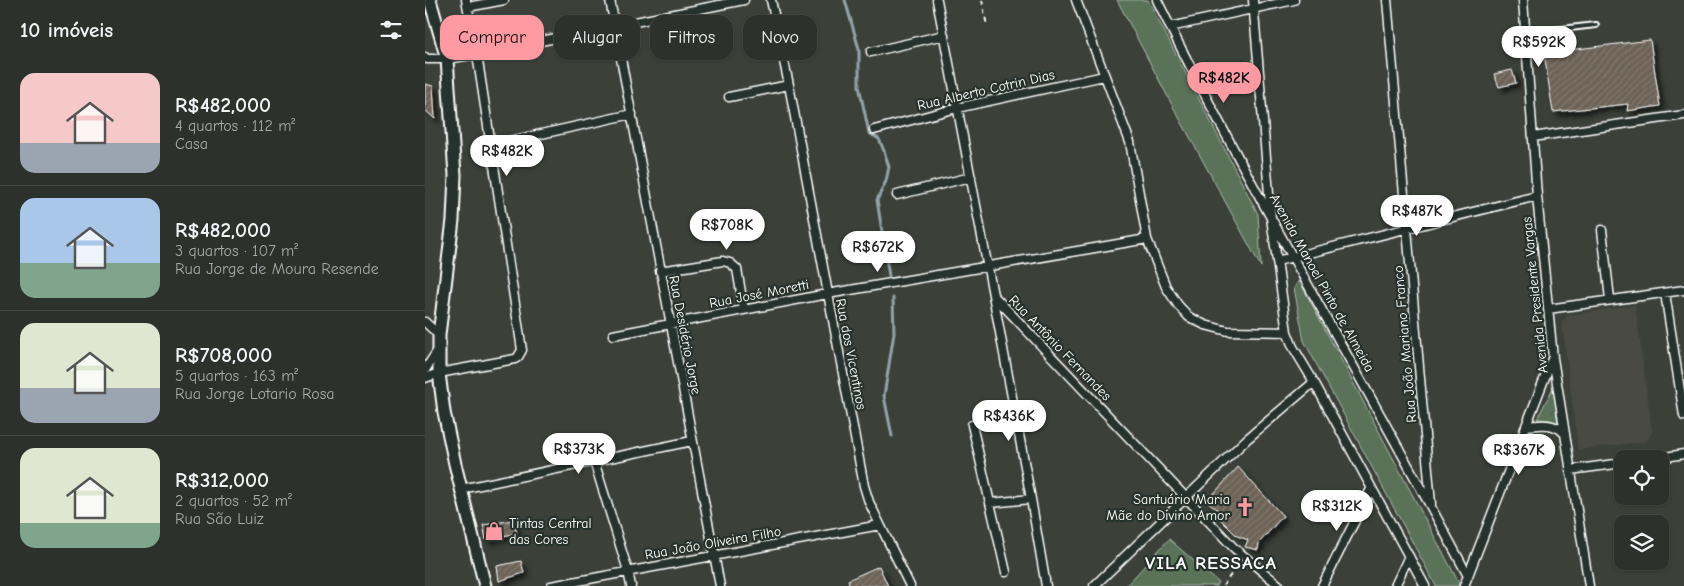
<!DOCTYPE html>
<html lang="pt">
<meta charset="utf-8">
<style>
body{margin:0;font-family:"Comic Neue",sans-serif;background:#383d37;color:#f1f3f6;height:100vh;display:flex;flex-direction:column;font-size:19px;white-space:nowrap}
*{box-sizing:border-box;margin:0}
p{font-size:16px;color:#a6a9a9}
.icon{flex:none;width:28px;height:28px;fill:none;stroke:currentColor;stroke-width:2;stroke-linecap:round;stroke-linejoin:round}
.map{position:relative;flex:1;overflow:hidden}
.panel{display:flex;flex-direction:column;background:#2c312b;width:425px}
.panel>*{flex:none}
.guide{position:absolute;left:15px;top:15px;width:475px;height:45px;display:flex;gap:10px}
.fabs{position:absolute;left:1189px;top:450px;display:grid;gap:10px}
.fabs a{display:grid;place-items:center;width:55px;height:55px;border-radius:10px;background:#2c312b;box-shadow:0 1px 4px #0004,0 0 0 1px #484c47;font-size:25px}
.price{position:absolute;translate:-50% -42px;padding:0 11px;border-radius:18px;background:#fff;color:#222;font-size:16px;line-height:32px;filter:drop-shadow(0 1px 2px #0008)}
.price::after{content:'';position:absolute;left:50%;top:30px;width:15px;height:11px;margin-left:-8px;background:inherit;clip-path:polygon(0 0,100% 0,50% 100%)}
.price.active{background:#ff9aa2;color:#111}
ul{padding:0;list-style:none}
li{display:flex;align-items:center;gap:15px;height:125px;padding:0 20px}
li+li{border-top:1px solid #484c47}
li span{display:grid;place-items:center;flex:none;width:140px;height:100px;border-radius:15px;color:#555}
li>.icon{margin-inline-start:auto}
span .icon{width:60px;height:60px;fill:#fffc;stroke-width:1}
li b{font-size:21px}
h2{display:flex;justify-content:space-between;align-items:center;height:60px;padding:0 20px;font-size:21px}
.tag{padding:0 18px;border-radius:15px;background:#2c312b;box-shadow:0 1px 4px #0004,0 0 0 1px #484c47;font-size:18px;line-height:45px}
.tag.active{background:#ff9aa2;color:#111}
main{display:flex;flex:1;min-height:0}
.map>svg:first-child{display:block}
.built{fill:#4a4b42}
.green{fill:#5a7358;stroke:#acb9ac}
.park{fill:url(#park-crowns);stroke:#acb9ac}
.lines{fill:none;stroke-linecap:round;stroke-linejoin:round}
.stream{stroke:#93a3a9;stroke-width:3}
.building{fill:url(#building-hatch);stroke:#fff;filter:url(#shadow)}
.service-casing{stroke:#fff;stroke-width:8}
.minor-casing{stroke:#fff;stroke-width:11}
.secondary-casing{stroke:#fff;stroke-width:15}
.path{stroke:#fff;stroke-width:2;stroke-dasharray:5 4;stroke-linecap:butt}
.service{stroke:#26332d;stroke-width:4}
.minor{stroke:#26332d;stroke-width:8}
.secondary{stroke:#26332d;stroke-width:11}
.labels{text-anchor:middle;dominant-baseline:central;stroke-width:4.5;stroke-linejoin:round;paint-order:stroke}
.street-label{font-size:14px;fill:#fff;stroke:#26332d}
.poi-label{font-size:14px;fill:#fff;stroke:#26332d;text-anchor:end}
.district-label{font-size:19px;font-weight:bold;letter-spacing:1px;fill:#fff;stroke:#26332d}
</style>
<main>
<section class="panel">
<h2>10 imóveis<svg class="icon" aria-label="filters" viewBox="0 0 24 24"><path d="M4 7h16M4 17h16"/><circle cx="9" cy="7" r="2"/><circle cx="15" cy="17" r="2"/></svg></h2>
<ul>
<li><span style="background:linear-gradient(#f6c9c9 70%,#9aa5b1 0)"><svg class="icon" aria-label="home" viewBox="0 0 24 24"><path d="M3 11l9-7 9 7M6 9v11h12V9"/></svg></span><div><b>R$482,000</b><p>4 quartos · 112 m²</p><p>Casa</p></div></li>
<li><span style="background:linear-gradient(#a9c7e8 65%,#7fa58c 0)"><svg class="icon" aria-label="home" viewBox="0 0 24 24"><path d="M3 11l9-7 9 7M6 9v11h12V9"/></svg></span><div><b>R$482,000</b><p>3 quartos · 107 m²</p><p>Rua Jorge de Moura Resende</p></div></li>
<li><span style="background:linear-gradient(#dfe7d0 65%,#9aa5b1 0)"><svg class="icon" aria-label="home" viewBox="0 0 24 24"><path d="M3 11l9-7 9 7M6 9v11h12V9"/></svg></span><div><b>R$708,000</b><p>5 quartos · 163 m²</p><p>Rua Jorge Lotario Rosa</p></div></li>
<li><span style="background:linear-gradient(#dfe7d0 75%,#7fa58c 0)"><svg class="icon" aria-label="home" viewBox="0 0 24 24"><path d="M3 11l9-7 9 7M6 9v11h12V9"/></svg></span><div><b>R$312,000</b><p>2 quartos · 52 m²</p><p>Rua São Luiz</p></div></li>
</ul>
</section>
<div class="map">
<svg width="1259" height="586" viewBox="0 0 1259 586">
<defs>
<pattern id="park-crowns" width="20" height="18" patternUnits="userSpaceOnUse" patternTransform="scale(1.25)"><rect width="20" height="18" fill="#5a7358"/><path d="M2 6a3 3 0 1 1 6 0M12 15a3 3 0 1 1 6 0" fill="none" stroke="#515a50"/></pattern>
<pattern id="building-hatch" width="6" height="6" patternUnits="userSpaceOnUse" patternTransform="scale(1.25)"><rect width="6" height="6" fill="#6c6256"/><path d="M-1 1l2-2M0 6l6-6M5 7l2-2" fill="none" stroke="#827a6f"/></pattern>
<filter id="shadow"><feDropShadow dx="4.5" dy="4.5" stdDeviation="2.5" flood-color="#0009"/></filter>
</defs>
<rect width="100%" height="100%" fill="#3b4139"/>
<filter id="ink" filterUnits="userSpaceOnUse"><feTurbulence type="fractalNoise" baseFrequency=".02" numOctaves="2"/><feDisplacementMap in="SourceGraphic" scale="10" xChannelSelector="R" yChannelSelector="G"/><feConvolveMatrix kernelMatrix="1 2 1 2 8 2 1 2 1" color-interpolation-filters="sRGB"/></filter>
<g filter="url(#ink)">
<!-- built -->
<path class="built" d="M1210,305L1227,431L1222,441L1153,450L1137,322L1144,315Z"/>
<!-- green -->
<path class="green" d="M692,0H723L833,214L836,267L745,101Z
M874,280L1034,583L1033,586H1011L879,341L869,288Z
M744,539L794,583L791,586H701Z"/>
<!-- park -->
<path class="park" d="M1129,386L1133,424L1125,420L1112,419Z"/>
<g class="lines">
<!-- stream -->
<path class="stream" d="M420,0L434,49V86L444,133L454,139L459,151L464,167L461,181L452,200L464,276
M467,436L459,396L469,333L468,298"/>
</g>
<!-- building -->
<path class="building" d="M1225,40L1235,106L1202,111L1203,104L1128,112L1119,53Z
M1087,70L1091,83L1074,87L1069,74Z
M0,84L8,86L10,119L0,110Z
M813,467L858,516L834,543L833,550L820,547L823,540L812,536L795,519L797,513L782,501Z
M88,520L92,533L61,540L58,525Z
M96,561L99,573L74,581L72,566Z
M454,566L463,586H425L423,580Z"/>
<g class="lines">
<!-- service casing -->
<g class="service-casing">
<path id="service" d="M1101,33L1171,25"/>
</g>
<!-- minor casing -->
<g class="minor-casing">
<path id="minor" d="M185,0L295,586
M346,0L364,85L439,486L444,502L485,586
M512,0L568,295L809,548L855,586
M651,0L705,142L722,239L741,287L753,305L764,317L780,325L803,331L862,332
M732,0C828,196 941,383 1043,576
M828,0L846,218L862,332L868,347L889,382L1000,586
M962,0L1006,504
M1098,0L1112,196L1128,358L1164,586
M43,7L79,0
M745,27L869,0
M446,52L519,35
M0,57L2,59H22L52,54L319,0
M304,97L364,85
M449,130L532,108L679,76
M1108,137L1259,115
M66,145L207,114
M472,195L546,177
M1177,230L1185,299
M852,261L1112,196
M235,271L298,261L305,263L312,269L319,310
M1240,293L1259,416
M568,295L606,499L621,586
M1123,309L1259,290
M0,322L14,335
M188,335L402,294L722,239
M0,370L13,350
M0,378L14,373L90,359L93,357L97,350L52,54L41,0
M547,425L581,572
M1101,426C1115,425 1128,422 1138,432
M1228,459L1259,454
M169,461L203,571L206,586
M1145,470L1198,463
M36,489L267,441
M565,503L606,499
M126,586L455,525
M669,586L822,439L889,382
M897,586L946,489
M970,586L984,556
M1039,586L1127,359"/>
</g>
<!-- secondary casing -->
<g class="secondary-casing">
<path id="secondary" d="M5,0L22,59L30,175L28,220L14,335V373L19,412L30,464L60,586"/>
</g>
<!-- path -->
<path class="path" d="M557,0L562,26
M798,586L814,563"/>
<!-- service -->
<use href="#service" class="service"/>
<!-- minor -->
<use href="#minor" class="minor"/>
<!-- secondary -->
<use href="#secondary" class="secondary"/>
</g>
</g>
<!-- icons -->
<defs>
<g id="church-bare" transform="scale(1.5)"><path d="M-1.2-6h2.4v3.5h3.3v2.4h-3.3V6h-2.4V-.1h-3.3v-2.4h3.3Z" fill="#ff9aa2" stroke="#26332d" stroke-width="2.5" paint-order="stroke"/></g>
<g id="shop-bare" transform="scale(1.5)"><path d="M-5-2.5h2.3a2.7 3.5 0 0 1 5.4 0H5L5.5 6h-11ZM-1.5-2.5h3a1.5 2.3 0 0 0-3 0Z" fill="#ff9aa2" stroke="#26332d" stroke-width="2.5" paint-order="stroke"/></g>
</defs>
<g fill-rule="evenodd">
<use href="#church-bare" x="820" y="507"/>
<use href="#shop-bare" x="69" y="531"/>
</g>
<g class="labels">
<!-- street labels -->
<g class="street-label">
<text transform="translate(561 90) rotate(-13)">Rua Alberto Cotrin Dias</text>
<text transform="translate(897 283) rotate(61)">Avenida Manoel Pinto de Almeida</text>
<text transform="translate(334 294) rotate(-11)">Rua José Moretti</text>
<text transform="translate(1110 295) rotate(-96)">Avenida Presidente Vargas</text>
<text transform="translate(260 335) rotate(79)">Rua Desidério Jorge</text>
<text transform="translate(980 344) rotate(-95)">Rua João Mariano Franco</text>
<text transform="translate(635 348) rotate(46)">Rua Antônio Fernandes</text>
<text transform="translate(426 354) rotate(79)">Rua dos Vicentinos</text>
<text transform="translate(288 543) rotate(-10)">Rua João Oliveira Filho</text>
</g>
<!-- poi labels -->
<g class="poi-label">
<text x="805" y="499">Santuário Maria<tspan x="805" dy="16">Mãe do Divino Amor</tspan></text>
<text x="84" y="523" text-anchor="start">Tintas Central<tspan x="84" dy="16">das Cores</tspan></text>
</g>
<!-- district labels -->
<g class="district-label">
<text x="786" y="563">VILA RESSACA</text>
</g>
</g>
</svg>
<div class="fabs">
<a><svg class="icon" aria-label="locate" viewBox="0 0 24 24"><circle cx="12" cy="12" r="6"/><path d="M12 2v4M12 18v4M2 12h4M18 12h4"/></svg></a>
<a><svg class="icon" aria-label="layers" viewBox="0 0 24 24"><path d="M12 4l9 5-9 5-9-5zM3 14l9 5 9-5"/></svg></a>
</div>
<b class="price" style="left:1114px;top:68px">R$592K</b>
<b class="price active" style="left:799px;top:104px">R$482K</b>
<b class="price" style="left:82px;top:177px">R$482K</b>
<b class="price" style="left:992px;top:237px">R$487K</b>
<b class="price" style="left:302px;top:251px">R$708K</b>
<b class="price" style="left:453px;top:273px">R$672K</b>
<b class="price" style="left:584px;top:442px">R$436K</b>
<b class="price" style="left:154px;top:475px">R$373K</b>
<b class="price" style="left:1094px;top:476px">R$367K</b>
<b class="price" style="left:912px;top:532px">R$312K</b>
<div class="guide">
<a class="tag active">Comprar</a>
<a class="tag">Alugar</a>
<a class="tag">Filtros</a>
<a class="tag">Novo</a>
</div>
</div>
</main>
